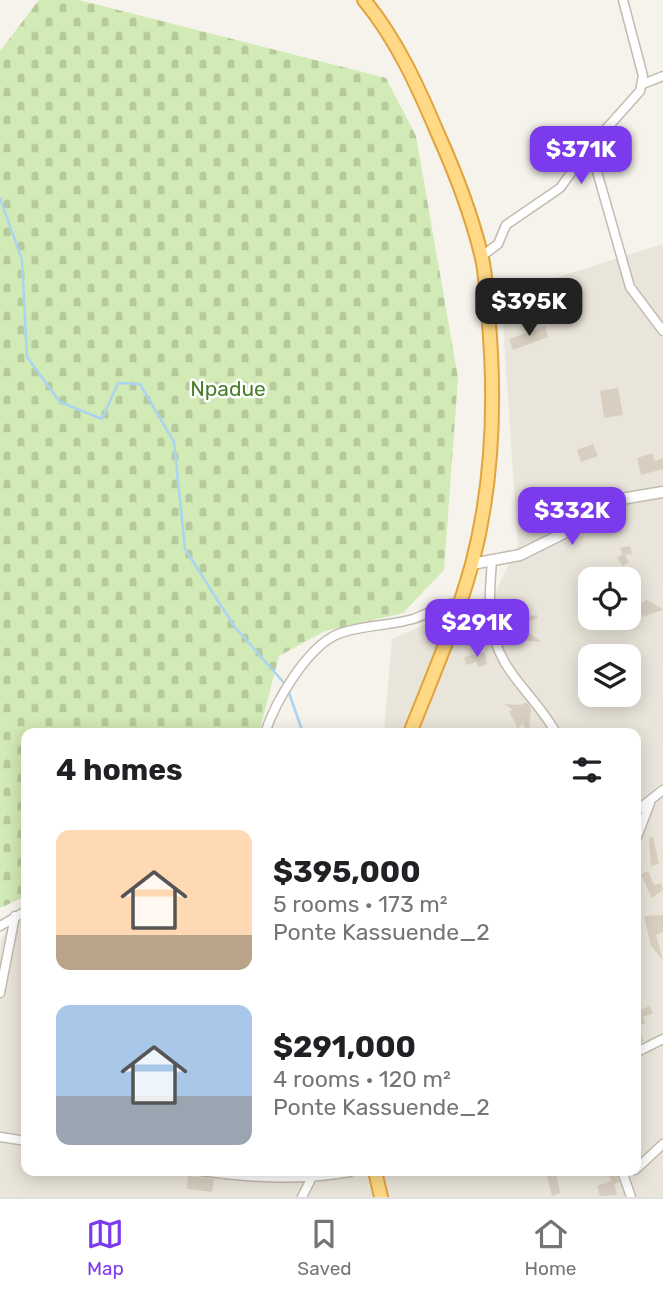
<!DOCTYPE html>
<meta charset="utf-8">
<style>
body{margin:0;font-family:Rubik,sans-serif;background:#f6f6f6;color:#202124;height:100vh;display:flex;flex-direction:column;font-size:26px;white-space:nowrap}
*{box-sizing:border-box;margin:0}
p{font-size:23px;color:#757577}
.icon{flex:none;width:38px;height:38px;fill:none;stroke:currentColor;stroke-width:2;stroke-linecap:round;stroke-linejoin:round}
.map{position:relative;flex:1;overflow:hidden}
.drawer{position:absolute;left:21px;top:728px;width:620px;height:448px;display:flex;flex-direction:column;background:#fff;border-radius:14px;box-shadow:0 4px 18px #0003}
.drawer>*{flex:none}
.fabs{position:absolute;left:578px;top:567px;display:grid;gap:14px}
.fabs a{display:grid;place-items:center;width:63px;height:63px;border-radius:14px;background:#fff;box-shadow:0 4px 18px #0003;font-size:35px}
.price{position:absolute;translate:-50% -60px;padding:0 16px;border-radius:14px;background:#7c3aed;color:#fff;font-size:23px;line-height:46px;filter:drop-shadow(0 2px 4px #0008)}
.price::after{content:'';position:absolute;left:50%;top:42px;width:21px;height:16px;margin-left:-10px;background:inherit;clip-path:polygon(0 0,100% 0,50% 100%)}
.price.current{background:#222;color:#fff}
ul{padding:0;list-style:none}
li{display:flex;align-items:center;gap:21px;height:175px;padding:0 35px}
li span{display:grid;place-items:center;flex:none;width:196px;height:140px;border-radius:14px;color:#555}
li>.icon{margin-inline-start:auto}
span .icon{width:84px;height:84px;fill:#fffc;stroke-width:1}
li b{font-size:30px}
h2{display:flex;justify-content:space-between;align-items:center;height:84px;padding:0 35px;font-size:30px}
.tab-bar{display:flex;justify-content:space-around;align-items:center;height:98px;border-top:2px solid #e0e0e0;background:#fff;font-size:19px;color:#757577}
.tab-bar a{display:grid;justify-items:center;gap:4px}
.tab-bar .current{color:#7c3aed}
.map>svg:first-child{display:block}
.residential{fill:#eae5da;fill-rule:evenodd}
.cemetery{fill:url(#cemetery-stones)}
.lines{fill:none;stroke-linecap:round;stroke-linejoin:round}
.stream{stroke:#a9d4f2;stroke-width:2.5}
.building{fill:#d8cfc1}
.minor-casing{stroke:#c2bbae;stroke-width:11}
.tertiary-casing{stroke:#c2bbae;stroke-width:13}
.trunk-casing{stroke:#e0a43c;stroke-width:16}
.minor{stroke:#fff;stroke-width:8}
.tertiary{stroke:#fff;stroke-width:10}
.trunk{stroke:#ffd985;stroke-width:12}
.labels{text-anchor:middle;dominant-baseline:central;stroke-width:5;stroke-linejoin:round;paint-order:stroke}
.park-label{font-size:21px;fill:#4a7f2a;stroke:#fff}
</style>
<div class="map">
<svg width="663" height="1197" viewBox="0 0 663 1197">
<defs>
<pattern id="cemetery-stones" width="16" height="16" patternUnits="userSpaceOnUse" patternTransform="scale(1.75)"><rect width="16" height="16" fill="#d2eab5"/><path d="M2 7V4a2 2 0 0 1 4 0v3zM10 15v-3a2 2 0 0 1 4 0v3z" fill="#b6ca9c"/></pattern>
</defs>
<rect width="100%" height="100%" fill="#f6f3ec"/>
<!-- residential -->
<path class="residential" d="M663,244V1197H0V951L1,940L15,916L26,912V1171H635V733H384L392,639L495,593L518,546L501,295ZM590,579H628V618H590ZM590,656H628V695H590Z"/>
<!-- cemetery -->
<path class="cemetery" d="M39,0H79L386,78L416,136L458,378L444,570L403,613L325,631L279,656L259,733H26V896L0,908V51Z"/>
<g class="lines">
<!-- stream -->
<path class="stream" d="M0,198L22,260L27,357L60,402L102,419L118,383L140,384L174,442L185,549L234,626L285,684
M288,690L303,733"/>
</g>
<!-- building -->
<path class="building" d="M545,326L548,337L513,350L509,339Z
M618,388L623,415L604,418L600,391Z
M593,444L598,456L581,462L577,450Z
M653,453L654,461L663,458V469L641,475L637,458Z
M630,546L632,554L625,555L629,562L623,566L617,558L622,554L620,548Z
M647,600L663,609V610L642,617L639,604Z
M519,606L527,616L537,615L538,618L519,624L541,642L511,639L508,615L516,617L512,610Z
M485,652L487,664L478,667L477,662L466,665L464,657Z
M526,702L531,708L529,733L522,723L518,729L509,711L513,710L504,704L521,705Z
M653,837L659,864L651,866L649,838Z
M648,871L654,885L661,883L663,890L652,898L641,874Z
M663,915V932L656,935L663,960L651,946L644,916Z
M636,998L640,1010L650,1006L653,1013L643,1017L646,1023L638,1026L644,1041L637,1045Z
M616,1171L619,1182L614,1184L617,1195L600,1196L597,1186L611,1181L608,1173Z
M556,1173L560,1193L552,1196L547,1176Z
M188,1176L214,1179L212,1192L187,1189Z"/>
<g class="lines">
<!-- minor casing -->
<g class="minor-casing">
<path id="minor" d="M643,84L663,76
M590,147L630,287L663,331
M482,256L498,244L506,225L560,188L590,147L640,91L643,76L623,0
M492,561C489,595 486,631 505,663C520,688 542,707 556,733
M265,733C275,702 307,647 338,634C361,625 389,626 413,619C429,614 442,603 459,603
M635,812L663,790
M635,842L650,803
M0,926L26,911
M0,993L15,916
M635,1053L663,1039
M0,1137L26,1141
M635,1170L663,1144
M201,1171C253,1178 298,1181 350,1172
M622,1171L631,1197
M302,1197L311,1179"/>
</g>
<!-- tertiary casing -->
<g class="tertiary-casing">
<path id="tertiary" d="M472,564L520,555L572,529L621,499L663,492"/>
</g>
<!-- trunk casing -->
<g class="trunk-casing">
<path id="trunk" d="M364,0C397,40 418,87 438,134C455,172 471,213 481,254C486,272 486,293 488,312C496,397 494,481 472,564C456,622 432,678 410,733
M375,1171L381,1197"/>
</g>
<!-- minor -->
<use href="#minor" class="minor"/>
<!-- tertiary -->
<use href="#tertiary" class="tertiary"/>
<!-- trunk -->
<use href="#trunk" class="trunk"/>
</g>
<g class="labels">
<!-- park labels -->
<g class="park-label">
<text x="228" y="388">Npadue</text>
</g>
</g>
</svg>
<div class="fabs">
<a><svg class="icon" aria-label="locate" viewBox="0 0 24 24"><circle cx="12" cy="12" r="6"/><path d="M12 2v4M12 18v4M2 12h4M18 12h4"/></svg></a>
<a><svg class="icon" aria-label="layers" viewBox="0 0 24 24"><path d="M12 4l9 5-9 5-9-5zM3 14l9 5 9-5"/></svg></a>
</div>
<b class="price" style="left:581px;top:186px">$371K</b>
<b class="price current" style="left:529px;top:338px">$395K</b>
<b class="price" style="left:572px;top:547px">$332K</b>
<b class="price" style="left:477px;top:659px">$291K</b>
<section class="drawer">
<h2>4 homes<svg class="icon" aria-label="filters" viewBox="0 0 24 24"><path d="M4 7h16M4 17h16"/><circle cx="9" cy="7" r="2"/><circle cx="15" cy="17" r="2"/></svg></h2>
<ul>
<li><span style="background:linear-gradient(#ffd9b3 75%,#b9a48a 0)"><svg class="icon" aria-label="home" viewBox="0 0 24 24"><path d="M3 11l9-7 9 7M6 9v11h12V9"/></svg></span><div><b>$395,000</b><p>5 rooms · 173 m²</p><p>Ponte Kassuende_2</p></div></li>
<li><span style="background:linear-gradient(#a9c7e8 65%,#9aa5b1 0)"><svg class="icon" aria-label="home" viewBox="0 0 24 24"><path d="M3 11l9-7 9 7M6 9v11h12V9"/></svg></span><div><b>$291,000</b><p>4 rooms · 120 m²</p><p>Ponte Kassuende_2</p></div></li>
</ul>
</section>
</div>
<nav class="tab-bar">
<a class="current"><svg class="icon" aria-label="map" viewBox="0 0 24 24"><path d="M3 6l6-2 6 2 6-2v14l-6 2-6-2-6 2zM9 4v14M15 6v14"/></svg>Map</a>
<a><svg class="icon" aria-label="saved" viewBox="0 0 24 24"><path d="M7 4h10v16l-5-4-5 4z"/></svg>Saved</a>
<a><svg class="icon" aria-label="home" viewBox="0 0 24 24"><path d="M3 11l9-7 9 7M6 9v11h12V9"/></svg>Home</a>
</nav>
